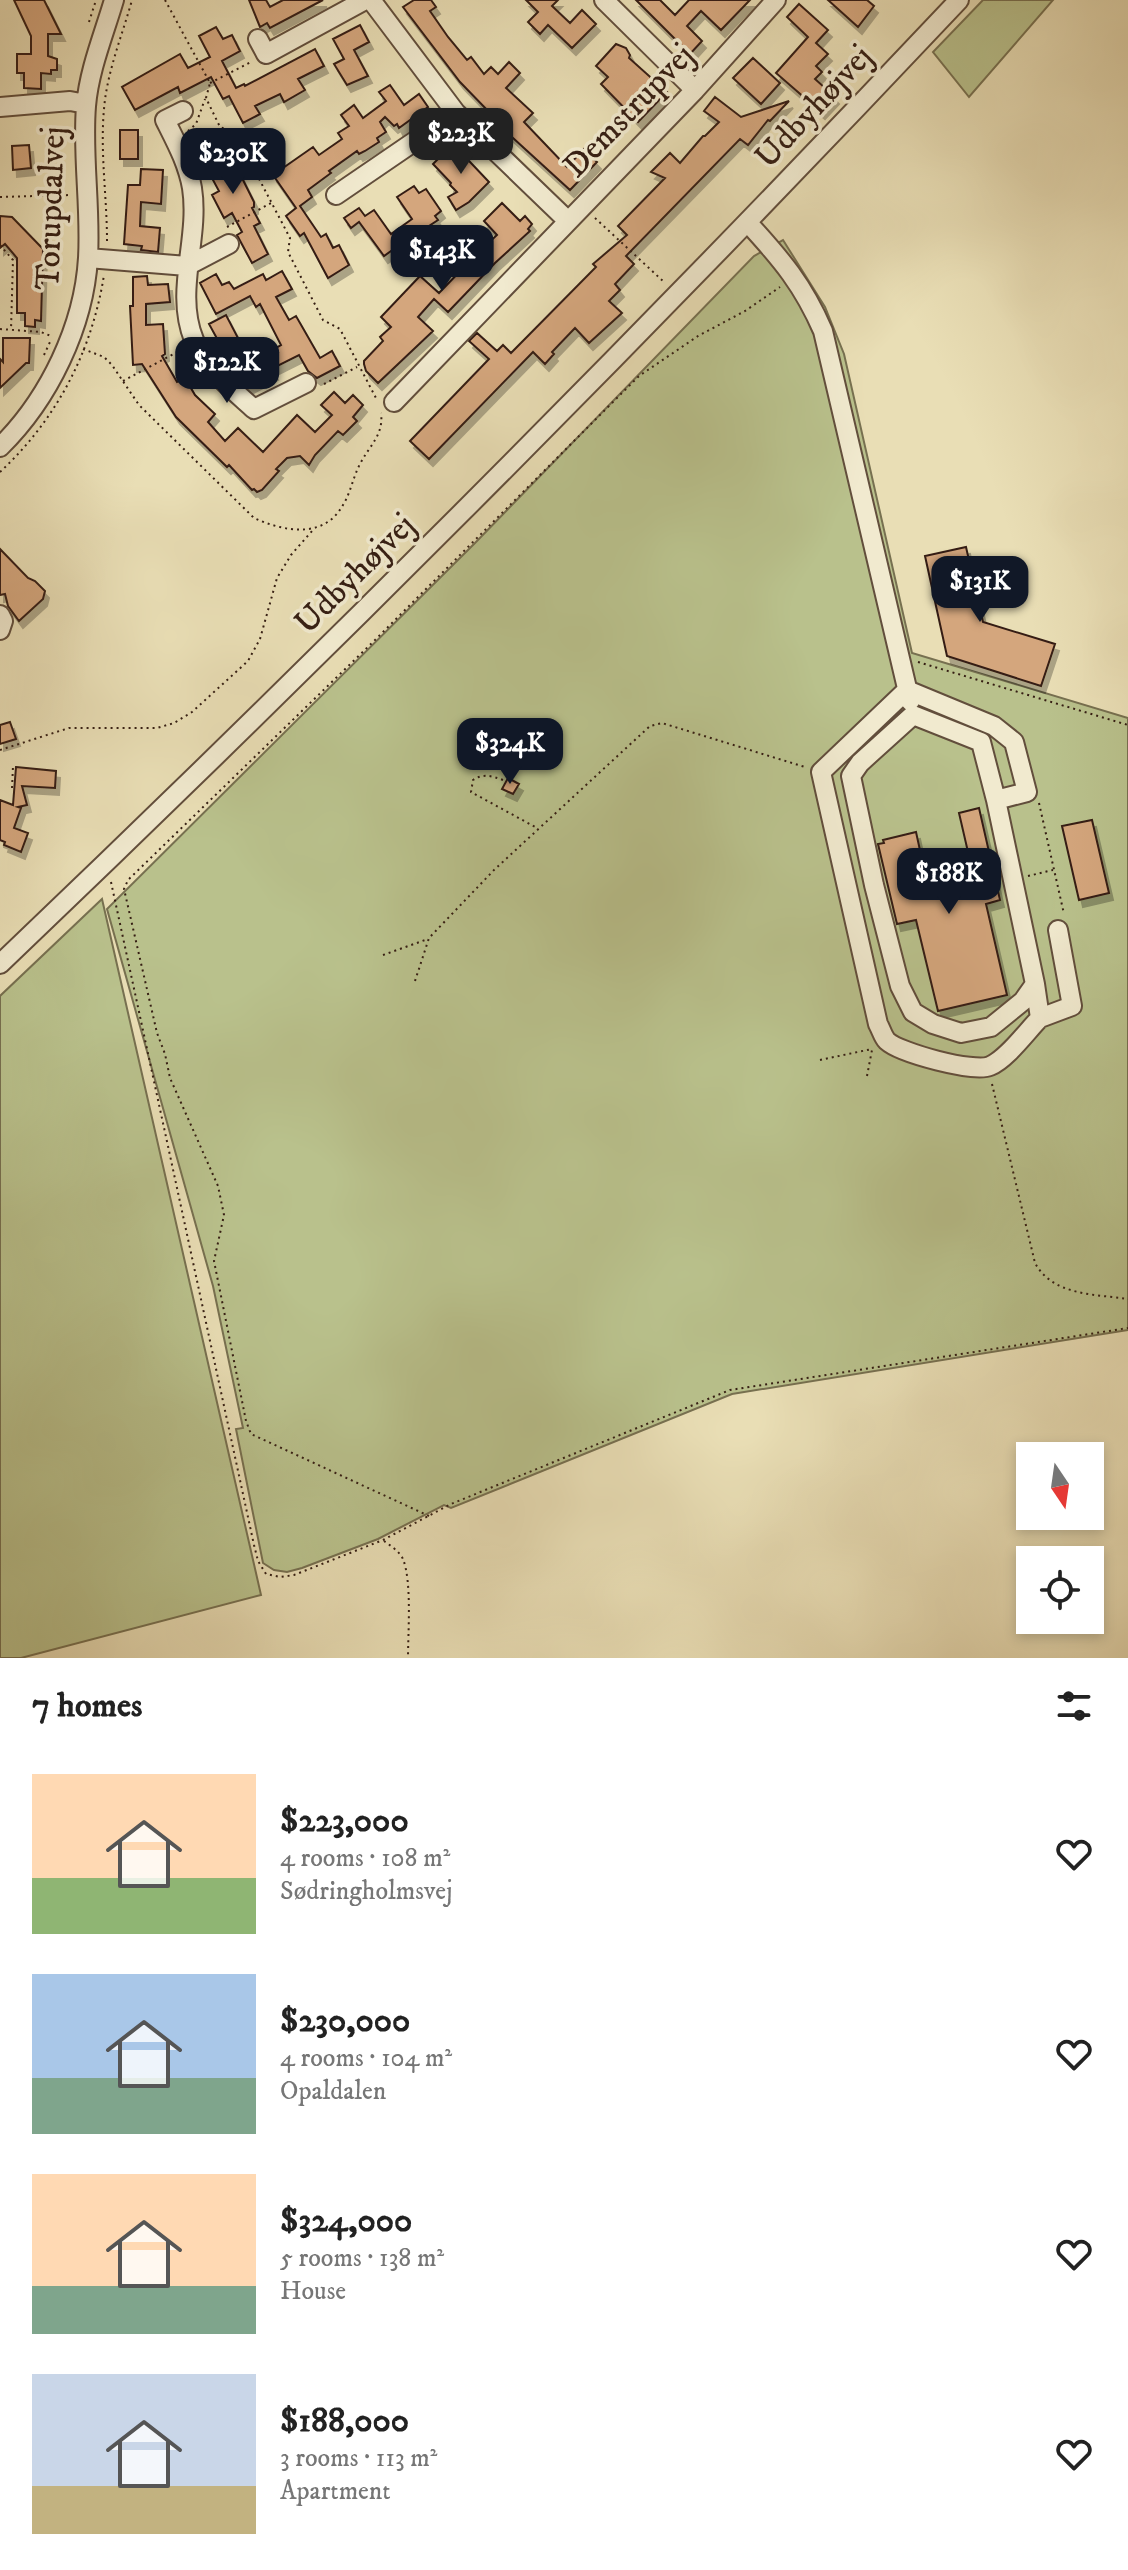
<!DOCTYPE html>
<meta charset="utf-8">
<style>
body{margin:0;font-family:"IM FELL DW Pica",serif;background:#f2f2f2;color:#222;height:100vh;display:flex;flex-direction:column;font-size:30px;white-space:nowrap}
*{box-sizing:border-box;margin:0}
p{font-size:26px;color:#767676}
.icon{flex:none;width:44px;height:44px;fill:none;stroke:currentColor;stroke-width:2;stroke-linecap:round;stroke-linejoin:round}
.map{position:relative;height:1658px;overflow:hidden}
.sheet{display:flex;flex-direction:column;background:#fff;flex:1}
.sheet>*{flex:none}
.needle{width:52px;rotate:167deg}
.fabs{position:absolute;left:1016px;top:1442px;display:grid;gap:16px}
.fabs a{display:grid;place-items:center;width:88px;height:88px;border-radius:0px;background:#fff;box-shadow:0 4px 12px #0003;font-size:40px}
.price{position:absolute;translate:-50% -68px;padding:0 18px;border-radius:16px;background:#111827;color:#fff;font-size:26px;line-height:52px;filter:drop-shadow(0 2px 4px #0008)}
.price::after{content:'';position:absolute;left:50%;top:48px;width:24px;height:18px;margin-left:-12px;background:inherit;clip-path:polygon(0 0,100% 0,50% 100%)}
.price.on{background:#222;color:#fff}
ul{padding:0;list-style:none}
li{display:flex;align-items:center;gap:24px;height:200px;padding:0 32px}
li span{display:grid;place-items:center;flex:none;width:224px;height:160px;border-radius:0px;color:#555}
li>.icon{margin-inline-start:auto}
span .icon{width:96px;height:96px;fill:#fffc;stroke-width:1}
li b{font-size:34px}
h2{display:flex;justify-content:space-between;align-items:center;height:96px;padding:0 32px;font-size:34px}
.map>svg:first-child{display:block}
.green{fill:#b9c18c;stroke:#777050;stroke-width:2}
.building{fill:#d4a67d;stroke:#351e13;stroke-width:2;filter:url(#shadow)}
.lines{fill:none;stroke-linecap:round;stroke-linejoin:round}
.minor-casing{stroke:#624e3c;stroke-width:22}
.path{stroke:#351e13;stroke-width:2;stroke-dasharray:2 4;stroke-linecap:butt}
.minor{stroke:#f1eacf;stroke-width:18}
.labels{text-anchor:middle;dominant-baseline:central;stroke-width:7;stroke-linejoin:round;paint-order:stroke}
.street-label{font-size:34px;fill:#351e13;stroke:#f1eacf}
</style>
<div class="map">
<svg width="1128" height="1658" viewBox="0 0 1128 1658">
<defs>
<filter id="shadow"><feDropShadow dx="4" dy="7" stdDeviation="0" flood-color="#0004"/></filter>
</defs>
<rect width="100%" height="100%" fill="#e9deb5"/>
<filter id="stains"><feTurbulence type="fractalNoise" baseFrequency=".0025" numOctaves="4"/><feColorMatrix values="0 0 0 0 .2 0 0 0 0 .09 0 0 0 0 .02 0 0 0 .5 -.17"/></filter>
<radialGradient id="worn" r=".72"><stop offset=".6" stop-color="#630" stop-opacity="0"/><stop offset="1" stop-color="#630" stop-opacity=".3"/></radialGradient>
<!-- green -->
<path class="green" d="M983,0H1053L969,97L933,52Z
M783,240L825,307L844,354L912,653L1128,718V1330L732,1394L451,1508L444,1505L378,1539L302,1568L287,1572L274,1570L263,1563L236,1429L243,1428L213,1286L107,909L475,543L754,256Z
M102,899L261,1595L21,1658H0V996Z"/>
<!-- building -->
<path class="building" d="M14,0H44L61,34H48V56L57,59V70H51V74L41,73V89L24,88V73H17V54H31V36Z
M249,0H266L270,7L283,0H323L270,28L267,23L260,27Z
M414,0H431L436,7L430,11L448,37L467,60L471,57L484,74L491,67L498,74L509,62L520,73L506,88L533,113L524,122L567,167L584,149L597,162L570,190L489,116L491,114L460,82L403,7Z
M526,0H558L552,6L570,23L582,10L596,24L572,48L548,25L540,34L528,22L538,12Z
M636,0H660L675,15L689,0H750L721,30L701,11L687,26L702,41L690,54Z
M828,0H867L874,6L858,27Z
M799,4L828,30L816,43L828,54L816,66L822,72L815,79L835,97L821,112L776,73L808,37L787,17Z
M360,25L369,42L354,50L368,76L347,85L334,64L344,59L333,39Z
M216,27L223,39L232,35L240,51L222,61L236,88L244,84L245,86L315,49L324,66L298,79L305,90L284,102L280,94L255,106L260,114L243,123L229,96L223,99L211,77L180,93L178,87L135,110L122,87L180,54L188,68L210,57L199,36Z
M616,44L626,48L630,55L629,58L667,92L638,122L601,84L608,77L596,66Z
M753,58L780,83L761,104L733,78Z
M390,85L404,105L419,94L428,107L399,128L397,124L394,126L385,117L380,122L386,132L377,138L379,142L365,151L359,154L357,151L329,171L331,173L308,190L312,197L300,206L321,237L326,234L333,248L339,245L349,265L328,278L304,233L300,236L286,216L296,208L273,175L313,147L319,155L342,139L338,133L349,126L341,115L354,105L363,118L386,101L379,92Z
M715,97L741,117L789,101L770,121L768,120L748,145L740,139L626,256L634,264L615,284L620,290L609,301L622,313L589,343L575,328L552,352L554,354L545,364L533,352L429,459L410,441L489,359L469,341L477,333L497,351L503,345L511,353L596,267L593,264L627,235L618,226L665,178L651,172L670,153L680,163L703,136H705L719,122L704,111Z
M120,130H138V159H120Z
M221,136L254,202V207L252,208L260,223L254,226L268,254L252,263L237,235L242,232L232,213L224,218L212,195L219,191L198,152Z
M453,144L489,182L469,202L456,210L448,197L457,192L450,185L451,183L433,164Z
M29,145L31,168L13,170L12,146Z
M141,169L163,170L161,204L141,202L140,226L160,228L158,252L141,250L142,246L124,244L128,185H140Z
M414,186L419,193L426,189L441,211L435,216L438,220L426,228L430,233L419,241L417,238L404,248L401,244L384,256L359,222L351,228L344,218L359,208L365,216L374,210L391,234L412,219L397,197Z
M502,203L520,221L525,216L532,224L528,229L530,231L495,263L448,312L434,299L418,317L433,331L378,383L366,371L364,364V361L383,341L380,337L391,327L381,317L420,276L439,293L467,264L451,249L465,235L481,250L497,235L484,221Z
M0,216L12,217L43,249L41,321L35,320V327L25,326V313H17V258L5,244L0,248Z
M282,271L292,289L276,297L289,320L296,316L320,358L332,351L340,366L317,378L308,371L299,355L271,369L274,373L248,387L228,354L226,355L209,324L226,315L240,342L244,340L257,363L278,352L276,348L281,345L260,304L256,307L250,296L216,314L200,283L216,274L222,285L229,282L234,289L263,274L266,280Z
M147,276L148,285L168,284L170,302L146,304V325L163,324L165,354L162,356L177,382L185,378L195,395L215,414L208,422L225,441L238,428L263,452L297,415L315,432L332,415L321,405L334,392L345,403L353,395L363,405L353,417L357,421L343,435L338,431L315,455L309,465L300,456L287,458L276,469L279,471L262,490L257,492L254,489L252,490L229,465L227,467L176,417L142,364L133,365L130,306H133V277Z
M3,338H30L29,363H26L0,388V359L3,362Z
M966,547L983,622L1055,644L1041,686L947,656L925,556Z
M0,549L28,578L35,581L45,591L43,599L19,621L8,606L5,594L0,595Z
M10,722L16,739L0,744V725Z
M16,767L56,771L55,788L22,786L27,805L18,807L21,808L14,828L28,833L21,852L4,845L5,842L0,840V800L13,805Z
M508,778L519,784L513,794L502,789Z
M979,808L1000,900L986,904L1007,995L938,1011L916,920L897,924L878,844L884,843L883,840L916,832L923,864L928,863L935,888L974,878L959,813Z
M1092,820L1109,893L1079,900L1062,826Z"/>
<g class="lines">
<!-- minor casing -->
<g class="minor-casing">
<path id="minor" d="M371,0L456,113L568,221
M604,0L695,90
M258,39L266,54L365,0
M0,107L70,101L86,104
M183,111L165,120C176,142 188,164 192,188C200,239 174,291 194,340C206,369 232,389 254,409L306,383
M336,195L456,113
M748,223C782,260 803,285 823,331L910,701
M88,258L187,266L229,244
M394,402L695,90L776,0
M0,447C49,399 84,326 88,258C91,207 82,156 86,106C89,70 104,34 114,0
M0,615L3,621L0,630
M913,715L981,742L996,800L1035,984L1023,1001L991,1027L961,1033L933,1024L913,1012L900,986L874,885L851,776L860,763Z
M996,800L1027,792L1014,742L994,726L907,690L821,772L878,1024C881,1029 883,1037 887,1041C900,1053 974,1073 990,1066C1007,1059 1027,1031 1040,1018L1035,984
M0,964C328,651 648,330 959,0
M1040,1018L1072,1006L1058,930"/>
</g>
<!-- path -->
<path class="path" d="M165,0L210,83L206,98L220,127L235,133L290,238L288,252L323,320L340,329L377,400
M89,22L96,0
M210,83L251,62
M188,131L196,124L205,99
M0,197L71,195
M595,218L664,282
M227,227L271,203
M107,241C107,197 100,153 104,109C107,72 122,36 132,0
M0,245L13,260L11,330
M0,329L41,332L51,336
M83,349L104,357L112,365L139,405L254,518C285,532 324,539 343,505C351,492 353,477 360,464C369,446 384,435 381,413
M44,355L50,342
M123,381L181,350
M324,384L357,367
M0,472C57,419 92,351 104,275
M918,662L1128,725
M0,750L69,728H157L174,723L192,712L248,661L260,639L277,578L291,555L313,530
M503,780C492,776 483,773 473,780L471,792L537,828
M12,788L13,766
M1039,803L1064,914
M1028,876L1053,870
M111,882L254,1545L258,1561L266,1574L280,1577L294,1575L383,1540L451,1504L730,1390L1128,1328
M383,955L428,939
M415,981L429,938L494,870L650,726L662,723L805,767
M820,1060L872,1049
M867,1076L872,1050
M992,1084L1035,1263C1053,1296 1095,1294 1128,1299
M429,1516L251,1434L246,1421L214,1261L224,1215L218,1186L170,1078L165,1054L157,1033L124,889L128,880L374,641L639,376L698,336L745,311L780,287
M384,1541C391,1546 399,1551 403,1559C412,1582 408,1632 408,1658"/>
<!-- minor -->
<use href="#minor" class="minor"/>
</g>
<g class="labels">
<!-- street labels -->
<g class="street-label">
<text transform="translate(814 107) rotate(-47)">Udbyhøjvej</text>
<text transform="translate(629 111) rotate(-46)">Demstrupvej</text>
<text transform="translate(51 208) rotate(-88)">Torupdalvej</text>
<text transform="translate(355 574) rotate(-45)">Udbyhøjvej</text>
</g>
</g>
<rect width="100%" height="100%" filter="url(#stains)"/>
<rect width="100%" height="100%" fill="url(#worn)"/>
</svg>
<div class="fabs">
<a><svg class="needle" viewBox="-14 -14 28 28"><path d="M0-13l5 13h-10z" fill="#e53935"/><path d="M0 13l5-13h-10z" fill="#767676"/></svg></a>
<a><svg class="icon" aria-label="locate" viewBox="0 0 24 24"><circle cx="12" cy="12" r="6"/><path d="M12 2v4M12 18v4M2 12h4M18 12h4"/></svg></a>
</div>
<b class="price on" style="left:461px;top:176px">$223K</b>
<b class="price" style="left:233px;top:196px">$230K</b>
<b class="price" style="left:442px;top:293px">$143K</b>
<b class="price" style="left:227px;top:405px">$122K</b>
<b class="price" style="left:980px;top:624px">$131K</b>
<b class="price" style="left:510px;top:786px">$324K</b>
<b class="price" style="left:949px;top:916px">$188K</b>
</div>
<section class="sheet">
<h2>7 homes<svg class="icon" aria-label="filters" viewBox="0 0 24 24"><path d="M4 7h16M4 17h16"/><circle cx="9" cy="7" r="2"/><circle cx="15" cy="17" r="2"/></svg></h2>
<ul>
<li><span style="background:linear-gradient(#ffd9b3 65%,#8fb573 0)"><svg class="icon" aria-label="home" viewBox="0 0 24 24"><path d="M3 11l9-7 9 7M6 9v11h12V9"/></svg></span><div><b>$223,000</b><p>4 rooms · 108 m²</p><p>Sødringholmsvej</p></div><svg class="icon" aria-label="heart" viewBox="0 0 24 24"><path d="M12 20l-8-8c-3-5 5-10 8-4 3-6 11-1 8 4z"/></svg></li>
<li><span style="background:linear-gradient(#a9c7e8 65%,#7fa58c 0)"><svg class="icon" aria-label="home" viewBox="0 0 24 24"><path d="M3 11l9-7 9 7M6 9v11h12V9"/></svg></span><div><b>$230,000</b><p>4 rooms · 104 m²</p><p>Opaldalen</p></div><svg class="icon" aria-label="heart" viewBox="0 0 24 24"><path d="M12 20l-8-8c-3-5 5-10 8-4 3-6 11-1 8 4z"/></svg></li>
<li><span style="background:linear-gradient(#ffd9b3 70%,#7fa58c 0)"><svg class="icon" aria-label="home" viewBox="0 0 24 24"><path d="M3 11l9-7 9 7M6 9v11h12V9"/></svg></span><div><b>$324,000</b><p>5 rooms · 138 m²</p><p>House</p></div><svg class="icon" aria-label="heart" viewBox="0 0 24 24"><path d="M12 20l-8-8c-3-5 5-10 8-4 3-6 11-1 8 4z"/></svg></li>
<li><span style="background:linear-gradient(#c9d6e8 70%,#c2b280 0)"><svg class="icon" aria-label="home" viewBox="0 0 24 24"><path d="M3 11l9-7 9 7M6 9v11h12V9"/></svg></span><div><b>$188,000</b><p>3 rooms · 113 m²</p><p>Apartment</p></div><svg class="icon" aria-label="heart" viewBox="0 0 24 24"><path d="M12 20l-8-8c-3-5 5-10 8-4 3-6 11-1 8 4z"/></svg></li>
</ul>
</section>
